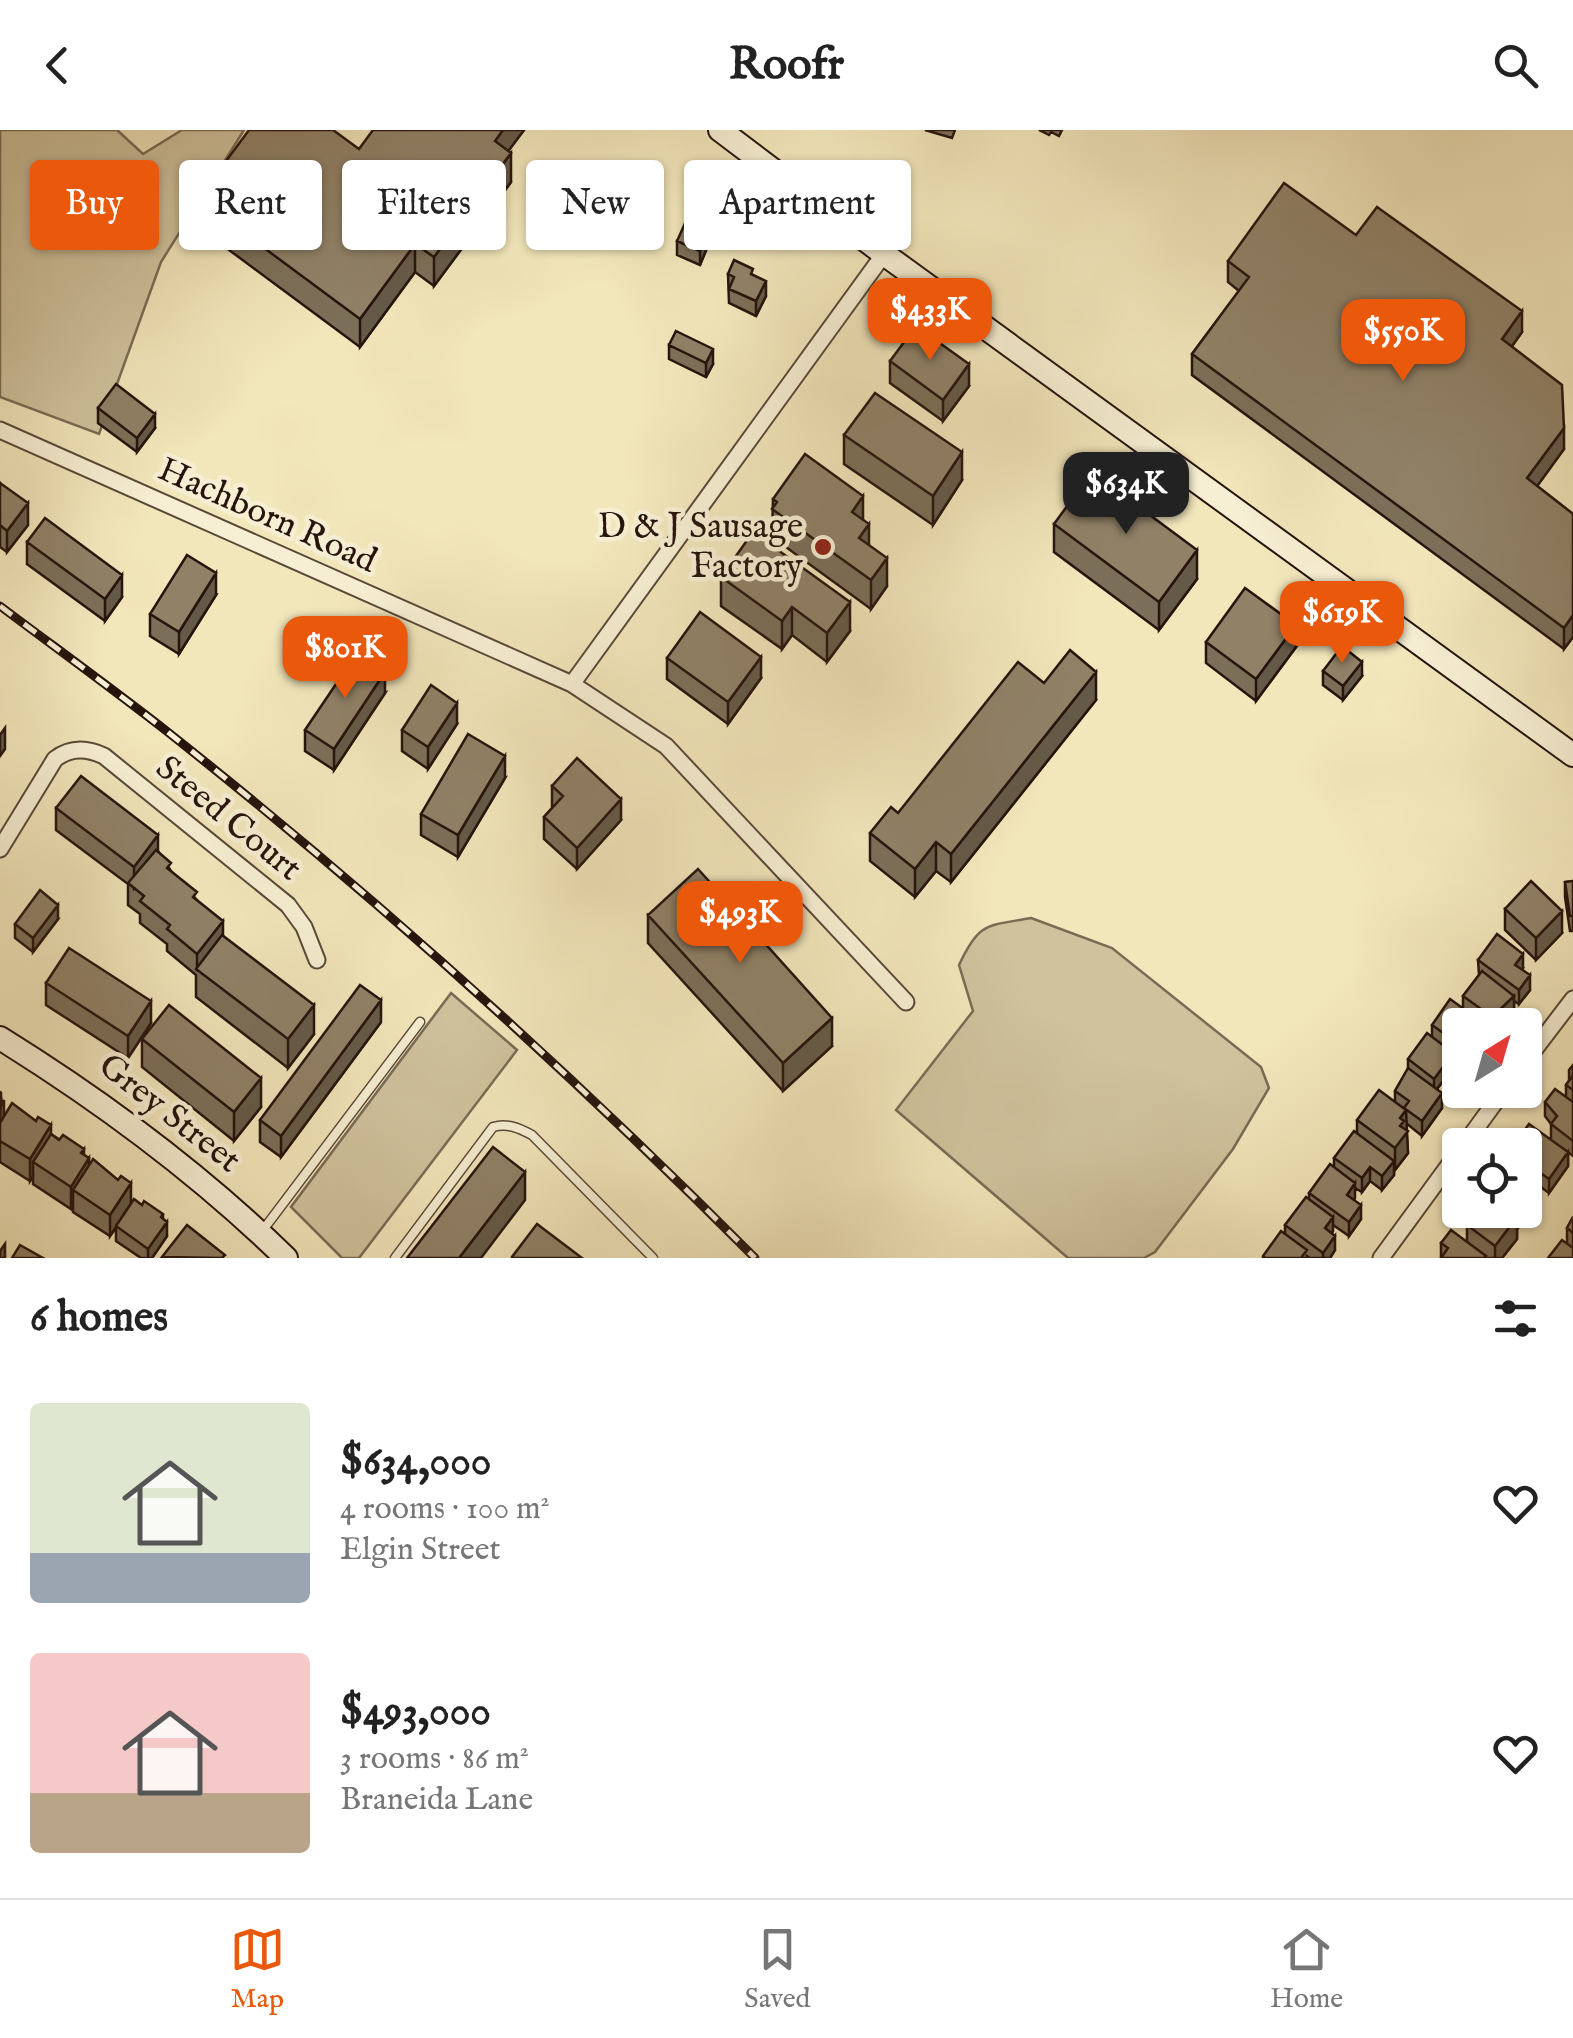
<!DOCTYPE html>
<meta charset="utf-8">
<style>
body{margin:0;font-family:"IM FELL English",serif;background:#f2f2f2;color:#222;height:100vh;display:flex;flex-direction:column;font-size:38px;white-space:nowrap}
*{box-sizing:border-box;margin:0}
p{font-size:32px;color:#767676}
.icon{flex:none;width:55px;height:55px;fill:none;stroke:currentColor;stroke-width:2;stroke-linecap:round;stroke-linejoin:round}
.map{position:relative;height:1128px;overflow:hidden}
.details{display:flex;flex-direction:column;background:#fff;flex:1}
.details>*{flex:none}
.hud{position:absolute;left:30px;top:30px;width:1000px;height:90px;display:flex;gap:20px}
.needle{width:65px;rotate:37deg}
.buttons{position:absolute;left:1442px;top:878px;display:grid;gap:20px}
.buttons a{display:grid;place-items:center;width:100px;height:100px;border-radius:10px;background:#fff;box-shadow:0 2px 8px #0004;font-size:50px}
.price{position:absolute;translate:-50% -85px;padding:0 22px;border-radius:20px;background:#ea580c;color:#fff;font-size:32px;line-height:65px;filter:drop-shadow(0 2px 5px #0008)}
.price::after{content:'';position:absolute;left:50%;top:60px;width:30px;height:22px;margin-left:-15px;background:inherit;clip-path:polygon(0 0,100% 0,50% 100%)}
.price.current{background:#222;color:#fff}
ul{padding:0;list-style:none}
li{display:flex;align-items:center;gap:30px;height:250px;padding:0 30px}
li span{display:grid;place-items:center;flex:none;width:280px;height:200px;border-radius:10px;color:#555}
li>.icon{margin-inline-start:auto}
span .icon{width:120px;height:120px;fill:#fffc;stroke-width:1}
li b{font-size:42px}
h2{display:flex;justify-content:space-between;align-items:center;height:120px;padding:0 30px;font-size:42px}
.chip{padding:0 35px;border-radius:10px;background:#fff;box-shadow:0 2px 8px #0004;font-size:35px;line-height:90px}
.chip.current{background:#ea580c;color:#fff}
header{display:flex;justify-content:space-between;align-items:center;height:130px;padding:0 30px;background:#fff;font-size:45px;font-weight:700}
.menu{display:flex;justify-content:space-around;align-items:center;height:140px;border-top:2px solid #e0e0e0;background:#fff;font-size:28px;color:#767676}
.menu a{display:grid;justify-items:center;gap:5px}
.menu .current{color:#ea580c}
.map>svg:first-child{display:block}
.green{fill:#cfc29d;stroke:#7a6b55;stroke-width:2.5}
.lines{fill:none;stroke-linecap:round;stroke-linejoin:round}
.lane-casing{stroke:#594838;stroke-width:11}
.street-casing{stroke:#594838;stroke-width:19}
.secondary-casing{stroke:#26140d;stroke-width:26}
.lane{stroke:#f7efd3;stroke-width:8}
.street{stroke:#f7efd3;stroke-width:15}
.secondary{stroke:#f7efd3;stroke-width:22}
.rail-casing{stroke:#26140d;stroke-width:9}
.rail{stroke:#f7efd3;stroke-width:5;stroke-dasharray:15;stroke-linecap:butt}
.wall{fill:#7c6f59;stroke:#26140d;stroke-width:2.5}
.shaded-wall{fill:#655a48;stroke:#26140d;stroke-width:2.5}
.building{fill:#908167;stroke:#26140d;stroke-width:2.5}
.poi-dot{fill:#8f2418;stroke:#f7efd3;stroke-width:4}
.labels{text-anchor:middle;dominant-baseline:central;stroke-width:9;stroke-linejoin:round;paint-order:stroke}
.street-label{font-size:35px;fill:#26140d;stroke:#f7efd3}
.poi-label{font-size:35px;fill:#26140d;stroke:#f7efd3;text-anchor:end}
</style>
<header><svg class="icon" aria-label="back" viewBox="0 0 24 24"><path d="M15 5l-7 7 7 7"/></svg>Roofr<svg class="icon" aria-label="search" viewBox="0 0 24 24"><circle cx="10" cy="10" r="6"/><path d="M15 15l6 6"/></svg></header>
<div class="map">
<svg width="1573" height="1128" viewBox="0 0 1573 1128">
<rect width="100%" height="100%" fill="#f2e6bb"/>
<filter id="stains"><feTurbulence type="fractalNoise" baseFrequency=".002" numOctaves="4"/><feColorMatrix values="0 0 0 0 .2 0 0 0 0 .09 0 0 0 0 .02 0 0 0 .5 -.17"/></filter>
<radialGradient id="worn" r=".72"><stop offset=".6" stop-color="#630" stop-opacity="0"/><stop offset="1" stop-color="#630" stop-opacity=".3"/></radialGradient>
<!-- green -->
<path class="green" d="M0,0H117L143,24L182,0H244L161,132L99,304L0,267Z
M1031,788L1112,818L1261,937L1269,958L1233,1019L1155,1122L1144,1128H1068L896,980L973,881L959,835C979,792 986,796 1031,788Z
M451,863L517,920L359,1128H342L291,1077Z"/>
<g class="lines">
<!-- lane casing -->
<g class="lane-casing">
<path id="lane" d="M263,1100L420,892
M395,1128L493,997C508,993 519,998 532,1005L653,1128"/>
</g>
<!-- street casing -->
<g class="street-casing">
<path id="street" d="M0,300L572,554L666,616L906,872
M572,554L884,124
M0,719L55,629C71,617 87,618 104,626L288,775L304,797L317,830
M1525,932L1573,869
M1464,1015L1504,960
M1381,1128L1460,1020"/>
</g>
<!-- secondary casing -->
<g class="secondary-casing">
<path id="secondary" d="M720,0L884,124L1573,625
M0,908C103,972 199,1043 286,1128"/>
</g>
<!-- lane -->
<use href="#lane" class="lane"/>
<!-- street -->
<use href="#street" class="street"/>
<!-- secondary -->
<use href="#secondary" class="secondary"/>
<!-- rail casing -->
<g class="rail-casing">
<path id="rail" d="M0,476C56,518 114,560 169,603C375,766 570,942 755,1128"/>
</g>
<!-- rail -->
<use href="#rail" class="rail"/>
</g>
<!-- wall -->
<path class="wall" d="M524,0L508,21L511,52L434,156L415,142L360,217L198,97V69Z
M925,0H955L952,8Z
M1039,0H1062L1059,6L1051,2L1049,5Z
M615,75L592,112L583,107V92Z
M1356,105L1522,202L1512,216L1564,319L1537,356L1573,384V507L1564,519L1192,245V224L1239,161L1228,152V131Z
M677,111L709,113L700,135L677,125Z
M728,144L753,145L766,166L756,186L729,173Z
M669,215L713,234L706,247L669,229Z
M890,231L969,256L943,291L890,253Z
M98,278L155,298L137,322L98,293Z
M844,305L962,350L933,395L844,334Z
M0,353L28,395L7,422L0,417Z
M773,369L863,391L869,415L887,456L871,479L772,407Z
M1054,394L1197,449L1159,500L1054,422Z
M27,412L122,467L105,491L27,434Z
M721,447L850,501L827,532L792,505L782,519L721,476Z
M216,465L179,524L150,506V484Z
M1206,512L1296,517L1256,571L1206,533Z
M667,528L761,548L728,594L667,549Z
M1323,541L1362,546L1343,570L1323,555Z
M1044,553L1096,570L951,752L936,741L915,767L870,731V703L898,683Z
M385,563L334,640L305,621V600Z
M457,594L428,639L402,621V600Z
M505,648L458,727L421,705V684Z
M552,656L621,690L577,739L544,709V687L552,678Z
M56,678L158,721L171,741L197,770L223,806L314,904L288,938L196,867V845L167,821V814L140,793V784L128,775V754L56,700Z
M1573,751V801H1570L1565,767V752Z
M1505,779L1562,803L1536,830L1505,800Z
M648,785L832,916L783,961L648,813Z
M58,789L33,822L15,808V794Z
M1478,830L1523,838L1522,840L1530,860L1519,874L1514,871V881L1499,895H1460V953L1455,960L1443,951L1437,959L1442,978L1422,1006L1406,993L1408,1023L1395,1040L1394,1039V1045L1382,1060L1370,1051L1362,1062L1355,1058L1354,1070L1361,1089L1349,1106L1333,1095L1332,1103L1335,1120L1330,1128H1310L1307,1126V1128H1263L1285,1104V1095L1309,1069V1063L1334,1038V1028L1357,1004V990L1395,973V961L1408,939V929L1432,907V895L1463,879V866L1479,845Z
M46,853L151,893L128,928L46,875Z
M381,892L281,1027L260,1012V990Z
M142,909L261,977L234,1011L142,937Z
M1573,935V1026L1568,1022V1036L1549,1063L1538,1055V1068L1518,1098H1517V1109L1502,1128H1441V1113L1467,1112V1080H1525V1015H1518V1009L1551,1008V994L1545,986V972L1566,967V955L1569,951V940Z
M0,961L4,986L51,1004L84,1025L89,1036L131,1073L163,1089L167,1106L152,1128H141L116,1111V1098L110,1106L73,1082V1074L71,1079L33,1054V1046L30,1051L0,1032Z
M1573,1087V1128L1567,1114V1098Z"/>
<!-- shaded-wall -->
<path class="shaded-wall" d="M503,0H524L495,39V11Z
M511,23V52L434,156V127Z
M615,60V75L592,112V98Z
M709,99V113L700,135V121Z
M415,114V142L360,217V189Z
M766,151V166L756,186V171Z
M1522,181V202L1502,230V209Z
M713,219V234L706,247V233Z
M969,234V256L943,291V270Z
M155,284V298L137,322V308Z
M1564,298V319L1527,370V348Z
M962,322V350L933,395V366Z
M863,366V395L852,382Z
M28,373V395L7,422V401Z
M869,394V423L859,408Z
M1197,420V449L1159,500V472Z
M887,428V456L871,479V450Z
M216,443V465L179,524V502Z
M122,445V467L105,491V469Z
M850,472V501L827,532V503Z
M792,477V505L782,519V491Z
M1573,485V507L1564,519V498Z
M1296,495V517L1256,571V549Z
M761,527V548L728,594V572Z
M1362,532V546L1343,570V556Z
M385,542V563L334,640V619Z
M1096,542V570L951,752V724Z
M457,573V594L428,639V617Z
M5,598V619L0,626V605Z
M505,626V648L458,727V705Z
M621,669V690L577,739V718Z
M158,705V727L134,758V737Z
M936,712V741L915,767V739Z
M58,775V789L33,822V808Z
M1562,781V803L1536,830V808Z
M223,791V813L197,839V824Z
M1523,824V838L1515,849V835Z
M1530,845V860L1519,874V860Z
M1514,866V881L1499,895H1492V887Z
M381,870V892L281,1027V1006Z
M151,871V893L128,928V906Z
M314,875V904L288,938V909Z
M832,888V916L783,961V933Z
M1443,937V951L1434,963V949Z
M1460,938V953L1455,960V945Z
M261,948V977L234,1011V982Z
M1,962V976L4,970V992L0,998Z
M1442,963V978L1422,1006V991Z
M1406,980L1408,1023L1395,1040V1018L1400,988Z
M51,995V1016L33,1032V1046L30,1051V1029Z
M84,1019V1036L89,1028V1050L73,1060V1074L71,1079V1057L81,1023Z
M1568,1022V1036L1549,1063V1049Z
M1394,1031V1045L1382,1060V1046Z
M1370,1037V1051L1362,1062V1048Z
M525,1042V1070L481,1128H459Z
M1538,1046V1068L1518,1098V1080H1525V1066Z
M131,1053V1074L110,1106V1085Z
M1355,1053V1068L1347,1079V1065Z
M1361,1075V1089L1349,1106V1092Z
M163,1084V1098L167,1092V1106L152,1128H148V1119Z
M1333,1087V1101L1325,1113V1098Z
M1517,1087V1109L1502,1128H1495V1116Z
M1335,1106V1120L1330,1128H1323V1123Z
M5,1114V1128H0V1121Z"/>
<!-- building -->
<path class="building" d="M249,0H333L359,19L373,0H503L495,11L511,23L434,127L415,114L360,189L198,69Z
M1284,53L1356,105L1377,77L1522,181L1502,209L1562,255L1564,298L1527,348L1573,384V485L1564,498L1192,224L1249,147L1228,131Z
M606,55L615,60L592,98L583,92Z
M687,89L709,99L700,121L677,111Z
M734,130L753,139L751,144L766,151L756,171L729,159L734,147L728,144Z
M916,196L969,234L943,270L890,231Z
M676,201L713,219L706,233L669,215Z
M116,254L155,284L137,308L98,278Z
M875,263L962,322L933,366L844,305Z
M805,324L863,366L852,382L869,394L859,408L887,428L871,450L772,379L777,372L773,369Z
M1092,342L1197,420L1159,472L1054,394Z
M0,353L28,373L7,401L0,395Z
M45,388L122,445L105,469L27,412Z
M753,402L850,472L827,503L792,477L782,491L721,447Z
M187,425L216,443L179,502L150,484Z
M1245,458L1296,495L1256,549L1206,512Z
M700,482L761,527L728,572L667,528Z
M1342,516L1362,532L1343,556L1323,541Z
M1070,520L1096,542L951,724L936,712L915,739L870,703L891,677L898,683L1018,532L1044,553Z
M357,523L385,542L334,619L305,600Z
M431,555L457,573L428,617L402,600Z
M468,604L505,626L458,705L421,684Z
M577,628L621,669L577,718L544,687L563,666L552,656Z
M81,646L158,705L134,737L56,678Z
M156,720L171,733L167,738L197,762L193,767L223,791L197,824L167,799L170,795L140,771L144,766L128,753Z
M698,739L832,888L783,933L648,785Z
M1531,751L1562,781L1536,808L1505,779Z
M1573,751V786H1570L1565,752Z
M40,760L58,775L33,808L15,794Z
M1497,804L1523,824L1515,835L1530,845L1519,860L1478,830Z
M222,805L314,875L288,909L196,839Z
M69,818L151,871L128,906L46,853Z
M1482,841L1514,866L1492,887L1463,866Z
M360,855L381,870L281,1006L260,990Z
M1450,869L1486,895H1460V915L1432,895Z
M169,875L261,948L234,982L142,909Z
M1427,903L1460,928V938L1455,945L1443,937L1434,949L1408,929Z
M1408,938L1442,963L1422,991L1404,978L1409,971L1395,961Z
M1573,945V960L1566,955Z
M1555,959L1573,972V1011L1551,994L1557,986L1545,972Z
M1379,960L1406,980L1400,988L1404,991L1400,996L1408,1001L1395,1018L1357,990Z
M12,973L36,991L38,987L51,995L30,1029L0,1011V993Z
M1529,994L1568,1022L1549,1049L1525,1032V1028L1528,1024L1525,1021L1527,1017L1518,1009Z
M1354,1001L1394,1031L1382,1046L1370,1037L1362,1048L1334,1028Z
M51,1004L59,1010L63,1005L84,1019L81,1023L89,1028L71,1057L33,1032Z
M493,1017L525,1042L459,1128H407Z
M93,1029L118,1050L121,1046L131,1053L110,1085L73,1060Z
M1330,1034L1355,1053L1347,1065L1361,1075L1349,1092L1309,1063Z
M1525,1037L1538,1046L1525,1066Z
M1306,1067L1333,1087L1325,1098L1335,1106L1323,1123L1285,1095Z
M134,1069L142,1075L144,1071L163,1084L161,1087L167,1092L148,1119L116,1096Z
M1475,1080H1507L1517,1087L1495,1116L1467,1095Z
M1573,1087V1103L1567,1098Z
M537,1094L582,1128H513L512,1127Z
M187,1095L225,1125L222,1128L162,1127Z
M1451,1100L1486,1126L1484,1128H1441L1448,1118L1441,1113Z
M1281,1101L1307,1120L1301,1128H1265L1263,1126Z
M1562,1110L1573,1118V1128H1548Z
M20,1115L43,1128H12Z"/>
<!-- markers -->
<circle class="poi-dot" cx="823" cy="417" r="10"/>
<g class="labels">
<!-- street labels -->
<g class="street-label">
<text transform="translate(267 386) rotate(24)">Hachborn Road</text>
<text transform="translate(228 689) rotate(39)">Steed Court</text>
<text transform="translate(169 984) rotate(38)">Grey Street</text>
</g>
<!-- poi labels -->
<g class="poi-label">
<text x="803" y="397">D &amp; J Sausage<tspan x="803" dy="40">Factory</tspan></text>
</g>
</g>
<rect width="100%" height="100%" filter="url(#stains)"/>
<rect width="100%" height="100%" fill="url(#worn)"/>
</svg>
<div class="buttons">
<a><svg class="needle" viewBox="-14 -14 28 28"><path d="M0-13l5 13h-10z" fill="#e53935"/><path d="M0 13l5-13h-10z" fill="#767676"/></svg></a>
<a><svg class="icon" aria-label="locate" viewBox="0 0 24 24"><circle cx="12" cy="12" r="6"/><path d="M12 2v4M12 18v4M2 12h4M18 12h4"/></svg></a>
</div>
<b class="price" style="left:930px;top:233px">$433K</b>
<b class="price" style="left:1403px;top:254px">$550K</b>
<b class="price current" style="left:1126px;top:407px">$634K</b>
<b class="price" style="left:1342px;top:536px">$619K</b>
<b class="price" style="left:345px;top:571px">$801K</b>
<b class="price" style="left:740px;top:836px">$493K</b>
<div class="hud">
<a class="chip current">Buy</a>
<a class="chip">Rent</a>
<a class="chip">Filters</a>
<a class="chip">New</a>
<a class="chip">Apartment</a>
</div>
</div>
<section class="details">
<h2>6 homes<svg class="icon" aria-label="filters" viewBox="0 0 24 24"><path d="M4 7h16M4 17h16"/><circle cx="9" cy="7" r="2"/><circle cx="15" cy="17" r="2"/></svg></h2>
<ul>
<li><span style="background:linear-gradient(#dfe7d0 75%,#9aa5b1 0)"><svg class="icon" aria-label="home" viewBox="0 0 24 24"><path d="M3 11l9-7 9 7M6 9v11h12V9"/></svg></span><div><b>$634,000</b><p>4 rooms · 100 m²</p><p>Elgin Street</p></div><svg class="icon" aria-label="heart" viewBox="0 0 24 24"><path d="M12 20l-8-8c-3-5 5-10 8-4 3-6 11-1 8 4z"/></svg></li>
<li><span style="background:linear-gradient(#f6c9c9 70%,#b9a48a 0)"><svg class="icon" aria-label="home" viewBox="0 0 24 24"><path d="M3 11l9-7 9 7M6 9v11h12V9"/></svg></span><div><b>$493,000</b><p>3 rooms · 86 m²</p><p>Braneida Lane</p></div><svg class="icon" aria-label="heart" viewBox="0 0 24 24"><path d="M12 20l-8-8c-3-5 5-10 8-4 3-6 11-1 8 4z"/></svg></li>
</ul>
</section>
<nav class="menu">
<a class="current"><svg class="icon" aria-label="map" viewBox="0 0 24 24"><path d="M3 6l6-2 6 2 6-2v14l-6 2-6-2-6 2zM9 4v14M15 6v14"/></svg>Map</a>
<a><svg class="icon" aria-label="saved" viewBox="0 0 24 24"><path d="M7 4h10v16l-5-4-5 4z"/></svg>Saved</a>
<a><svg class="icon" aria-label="home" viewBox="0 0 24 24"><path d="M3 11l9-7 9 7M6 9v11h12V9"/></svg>Home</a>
</nav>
